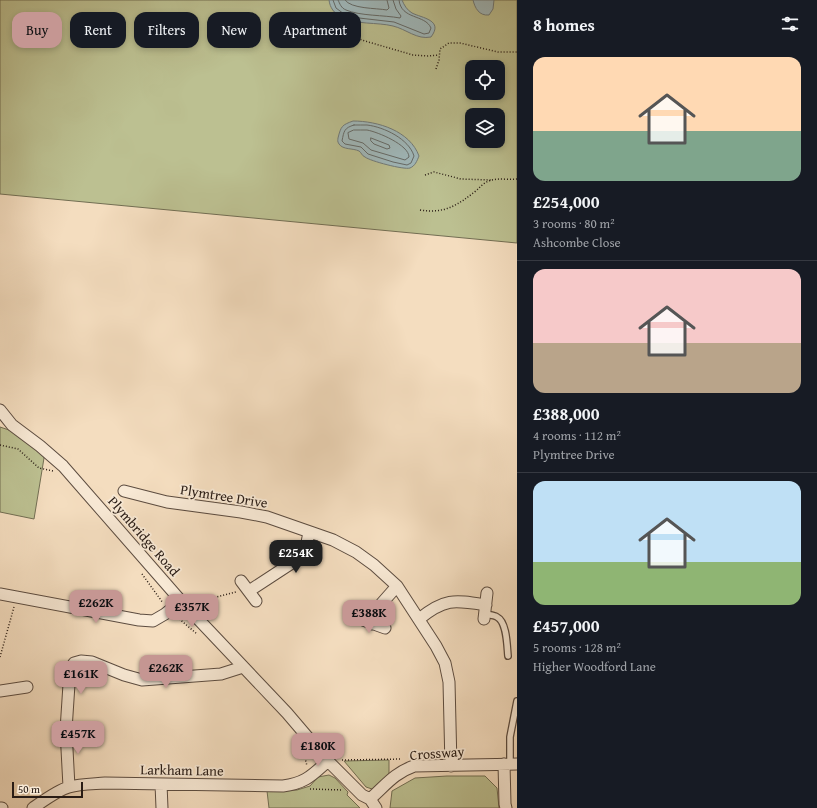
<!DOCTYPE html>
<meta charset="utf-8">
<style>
body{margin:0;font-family:"Gentium Book Plus",serif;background:#20242c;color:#f1f3f6;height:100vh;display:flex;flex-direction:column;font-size:15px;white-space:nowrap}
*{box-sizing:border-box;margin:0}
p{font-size:13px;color:#9ea1a6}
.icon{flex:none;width:22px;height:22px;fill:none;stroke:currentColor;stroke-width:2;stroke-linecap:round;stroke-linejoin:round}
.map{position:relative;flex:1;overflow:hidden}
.panel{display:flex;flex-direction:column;background:#171b24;width:300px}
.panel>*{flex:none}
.hud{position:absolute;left:12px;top:12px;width:380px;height:36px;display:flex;gap:8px}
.controls{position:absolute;left:465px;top:60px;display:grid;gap:8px}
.controls a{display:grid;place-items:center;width:40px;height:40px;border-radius:8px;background:#171b24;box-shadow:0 2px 6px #0003;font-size:20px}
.scale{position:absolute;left:12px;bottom:10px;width:71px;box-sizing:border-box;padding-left:4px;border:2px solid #291c15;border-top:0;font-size:11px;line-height:14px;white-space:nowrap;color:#291c15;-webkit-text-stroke:3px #f8e9d5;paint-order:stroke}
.price{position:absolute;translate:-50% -34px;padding:0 9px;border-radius:8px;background:#c59692;color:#111;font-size:13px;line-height:26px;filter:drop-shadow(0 1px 2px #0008)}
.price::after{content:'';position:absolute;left:50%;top:24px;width:12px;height:9px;margin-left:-6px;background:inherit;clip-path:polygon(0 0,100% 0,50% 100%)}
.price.selected{background:#222;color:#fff}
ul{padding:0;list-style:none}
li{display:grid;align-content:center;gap:8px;height:212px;padding:0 16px}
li+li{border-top:1px solid #363941}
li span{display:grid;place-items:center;height:124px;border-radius:12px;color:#555}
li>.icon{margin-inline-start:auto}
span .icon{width:72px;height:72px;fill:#fffc;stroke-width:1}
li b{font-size:17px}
h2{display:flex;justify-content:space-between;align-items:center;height:48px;padding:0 16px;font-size:17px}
.pill{padding:0 14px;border-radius:12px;background:#171b24;box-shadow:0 2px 6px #0003;font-size:14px;line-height:36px}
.pill.selected{background:#c59692;color:#111}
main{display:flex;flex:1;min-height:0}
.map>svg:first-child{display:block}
.green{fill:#bcc091;stroke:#726e53;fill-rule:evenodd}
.water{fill:#a0b9bc;stroke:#707a79}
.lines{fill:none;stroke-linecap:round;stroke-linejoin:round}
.shore{stroke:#646a68;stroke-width:1}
.lane-casing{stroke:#5c4c40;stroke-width:8}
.street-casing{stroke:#5c4c40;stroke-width:13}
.path{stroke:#291c15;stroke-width:1.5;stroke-dasharray:1 2;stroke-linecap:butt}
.lane{stroke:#f8e9d5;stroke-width:5.5}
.street{stroke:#f8e9d5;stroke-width:11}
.labels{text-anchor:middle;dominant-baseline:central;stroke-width:3.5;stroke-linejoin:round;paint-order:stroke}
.street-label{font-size:14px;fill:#291c15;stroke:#f8e9d5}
</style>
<main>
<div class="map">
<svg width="517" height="808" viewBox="0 0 517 808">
<rect width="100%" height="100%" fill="#f4ddbf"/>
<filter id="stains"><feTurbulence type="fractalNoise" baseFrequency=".005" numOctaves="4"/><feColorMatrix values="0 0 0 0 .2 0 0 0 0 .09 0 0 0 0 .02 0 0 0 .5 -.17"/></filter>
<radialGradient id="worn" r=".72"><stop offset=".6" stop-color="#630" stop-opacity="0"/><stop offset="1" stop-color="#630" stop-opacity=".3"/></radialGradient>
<!-- green -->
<path class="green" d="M0,0H517V243L0,194ZM472,67H498V93H472ZM472,115H498V141H472Z
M0,427L9,430L45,452L34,519L0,512Z
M389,760V775L378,785L372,789L366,787L344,761Z
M329,775L335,778L348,792L347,795L360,808H269L267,791L297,790L310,786L318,777Z
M447,776H485L497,788L499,808H390L392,791L415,778Z"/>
<!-- water -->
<path class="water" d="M329,0H402C404,5 407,10 412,13C422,18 444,20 431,37C417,40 406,29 393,26C377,22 356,25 341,17C334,13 330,8 329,0Z
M473,0H494L493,9L489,15C479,16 475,8 473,0Z
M353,121C378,121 410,131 419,156C417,161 415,166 410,168C404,170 370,161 365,157C362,156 361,152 359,151C353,148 343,150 339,144C337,141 338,140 338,138C341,126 342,125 353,121Z"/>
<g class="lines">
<!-- shore -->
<path class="shore" d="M333,0L336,8L344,14L359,18L394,22L424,34L429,33L431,28C425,14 401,20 399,0
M338,0C340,4 341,8 346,10C360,16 384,15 400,18L401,16L396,9L393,0
M345,0C351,9 376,8 387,10L389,8L387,0
M354,125C358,125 363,125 367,125C384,127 409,139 414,156L411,163L407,165L393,162L368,154L361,147L345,144L342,141C344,131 344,128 354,125Z
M354,130C358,130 363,130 367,130C378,132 409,145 409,157L405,160L371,150L363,143L349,139L348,133Z
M371,138L389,145L390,148L387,149L374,144L371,141Z"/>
<!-- lane casing -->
<g class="lane-casing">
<path id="lane" d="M485,614C489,615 494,615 497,617C507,622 507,646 508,656
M510,764V737L517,701"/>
</g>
<!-- street casing -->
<g class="street-casing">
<path id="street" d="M0,410L12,425L40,446L63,466L181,601L287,713L328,761L362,795L370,799L376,808
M124,491L167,502L241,512L267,517L333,540L356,552L374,565L397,586L436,646L445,663L449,682L451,766
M241,581L256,601
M249,591L301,557L306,548L309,532
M0,594L139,620L153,621L165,614L181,601
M360,619L385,628
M419,619C445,598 454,600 486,605
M484,619L487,593
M372,624L382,603L397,586
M0,691L27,687
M504,764L505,804L506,808
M161,784L162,808
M69,787L66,730L70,669L74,663L81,661L92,662L124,675L142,680L221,674L243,667
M370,799C385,786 394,773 414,766L517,764
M0,808H2
M33,808C43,801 58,790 69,787C80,784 93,784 105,783L283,786C306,783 312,775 328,761"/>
</g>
<!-- path -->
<path class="path" d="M303,14L328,28L365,41L413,55L427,56L439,55
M436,69L439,60L440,49L449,43H460L498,52H517
M425,175L434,172L461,179L491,180
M420,210C445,214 458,205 477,190C481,186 486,181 492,180C500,178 509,180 517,179
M0,445L18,449L39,468L53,471
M142,574L163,603
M197,602L236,592
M177,617L197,634
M0,657L14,607
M302,746L307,766
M342,760L402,759
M310,789L343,790"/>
<!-- lane -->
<use href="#lane" class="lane"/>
<!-- street -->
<use href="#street" class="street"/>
</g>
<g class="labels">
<!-- street labels -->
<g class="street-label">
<text transform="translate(224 496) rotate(9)">Plymtree Drive</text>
<text transform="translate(144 536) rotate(49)">Plymbridge Road</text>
<text transform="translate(437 753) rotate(-4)">Crossway</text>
<text transform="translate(182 770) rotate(1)">Larkham Lane</text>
</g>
</g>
<rect width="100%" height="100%" filter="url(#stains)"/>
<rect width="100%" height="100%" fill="url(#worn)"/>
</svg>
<div class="controls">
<a><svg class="icon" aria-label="locate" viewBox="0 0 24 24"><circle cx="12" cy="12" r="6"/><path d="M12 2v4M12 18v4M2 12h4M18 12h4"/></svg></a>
<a><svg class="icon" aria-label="layers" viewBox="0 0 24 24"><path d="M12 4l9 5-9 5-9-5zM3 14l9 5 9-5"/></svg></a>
</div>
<div class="scale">50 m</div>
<b class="price selected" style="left:296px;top:574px">£254K</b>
<b class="price" style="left:96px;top:624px">£262K</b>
<b class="price" style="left:192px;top:628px">£357K</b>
<b class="price" style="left:369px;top:634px">£388K</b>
<b class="price" style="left:166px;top:689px">£262K</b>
<b class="price" style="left:81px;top:695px">£161K</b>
<b class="price" style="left:78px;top:755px">£457K</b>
<b class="price" style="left:318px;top:767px">£180K</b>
<div class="hud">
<a class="pill selected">Buy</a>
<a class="pill">Rent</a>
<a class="pill">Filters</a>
<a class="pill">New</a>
<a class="pill">Apartment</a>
</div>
</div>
<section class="panel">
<h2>8 homes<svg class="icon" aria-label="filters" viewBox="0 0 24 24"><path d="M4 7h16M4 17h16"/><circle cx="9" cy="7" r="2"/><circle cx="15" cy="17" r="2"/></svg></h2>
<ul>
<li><span style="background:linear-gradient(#ffd9b3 60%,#7fa58c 0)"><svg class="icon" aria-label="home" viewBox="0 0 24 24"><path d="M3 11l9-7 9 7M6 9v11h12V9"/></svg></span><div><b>£254,000</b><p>3 rooms · 80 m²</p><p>Ashcombe Close</p></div></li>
<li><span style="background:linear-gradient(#f6c9c9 60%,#b9a48a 0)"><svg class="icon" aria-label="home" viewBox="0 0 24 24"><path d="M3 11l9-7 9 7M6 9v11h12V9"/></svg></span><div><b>£388,000</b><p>4 rooms · 112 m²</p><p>Plymtree Drive</p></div></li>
<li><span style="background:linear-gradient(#bfe0f5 65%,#8fb573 0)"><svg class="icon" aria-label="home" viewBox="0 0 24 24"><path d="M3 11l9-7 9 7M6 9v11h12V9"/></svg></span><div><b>£457,000</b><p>5 rooms · 128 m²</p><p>Higher Woodford Lane</p></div></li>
</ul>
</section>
</main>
